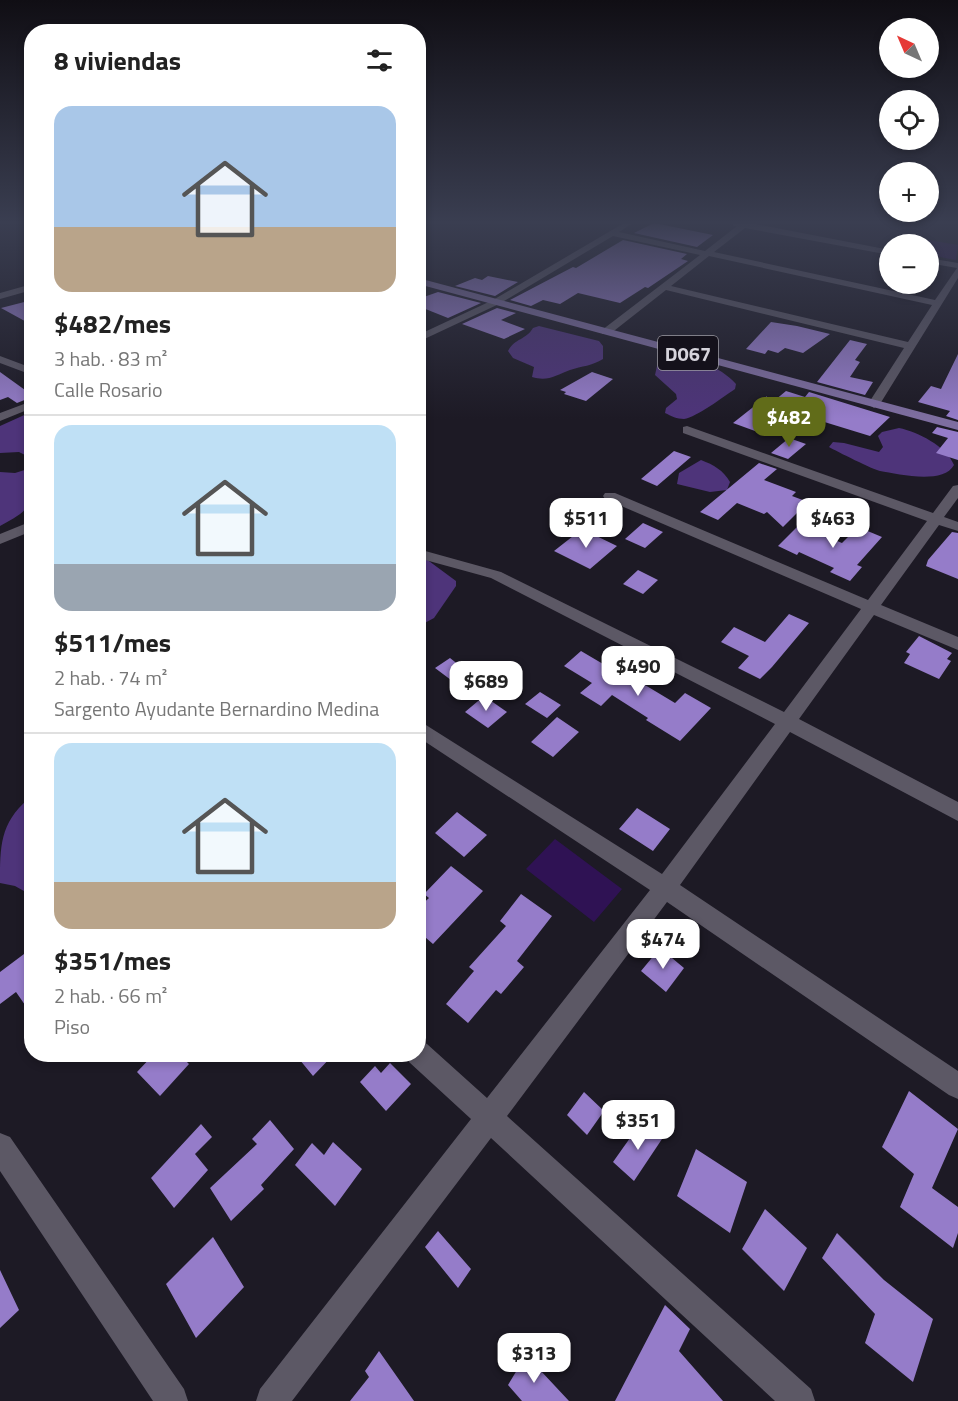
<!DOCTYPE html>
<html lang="es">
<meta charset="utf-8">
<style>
body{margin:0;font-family:"Titillium Web",sans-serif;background:#f2f2f2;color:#222;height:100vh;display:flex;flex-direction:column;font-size:22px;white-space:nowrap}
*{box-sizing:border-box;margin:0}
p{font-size:20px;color:#767676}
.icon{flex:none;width:33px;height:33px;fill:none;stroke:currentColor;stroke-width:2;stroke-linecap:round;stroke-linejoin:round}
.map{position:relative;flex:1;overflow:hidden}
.sheet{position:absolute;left:24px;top:24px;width:402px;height:1038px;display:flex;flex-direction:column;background:#fff;border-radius:24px;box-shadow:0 3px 9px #0003}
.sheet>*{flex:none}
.needle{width:39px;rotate:316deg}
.controls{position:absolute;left:879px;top:18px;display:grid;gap:12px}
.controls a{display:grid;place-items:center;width:60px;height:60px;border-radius:50%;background:#fff;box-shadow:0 3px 9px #0003;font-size:30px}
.price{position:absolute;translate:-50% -51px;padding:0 14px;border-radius:12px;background:#fff;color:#222;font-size:20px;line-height:39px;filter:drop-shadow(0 2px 3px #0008)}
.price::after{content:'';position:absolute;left:50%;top:36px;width:18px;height:14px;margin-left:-9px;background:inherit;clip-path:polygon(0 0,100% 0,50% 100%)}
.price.on{background:#616c19;color:#fff}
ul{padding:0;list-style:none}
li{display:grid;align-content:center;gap:12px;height:318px;padding:0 30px}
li+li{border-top:2px solid #e0e0e0}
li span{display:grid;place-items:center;height:186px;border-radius:18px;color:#555}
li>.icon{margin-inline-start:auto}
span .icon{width:108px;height:108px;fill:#fffc;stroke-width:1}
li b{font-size:26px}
h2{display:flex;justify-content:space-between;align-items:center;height:72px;padding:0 30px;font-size:26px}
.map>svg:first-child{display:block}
.green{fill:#2f1254}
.forest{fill:#4e347a}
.building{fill:#957cc9}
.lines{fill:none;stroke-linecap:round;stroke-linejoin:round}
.minor{fill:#5c5865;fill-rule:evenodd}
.major{fill:#7e6ea0;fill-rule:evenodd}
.labels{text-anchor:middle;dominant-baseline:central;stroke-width:6;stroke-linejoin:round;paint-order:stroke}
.shield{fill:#14111b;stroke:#9c9aa2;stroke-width:1.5}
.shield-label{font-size:20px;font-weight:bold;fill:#d6d4dc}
</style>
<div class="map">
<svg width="958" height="1401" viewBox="0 0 958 1401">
<rect width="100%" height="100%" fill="#1d1a25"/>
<!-- green -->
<path class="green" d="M900,235L958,245L956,260L929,255L928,244H892Z
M555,839L622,889L594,922L526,869Z"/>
<!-- forest -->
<path class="forest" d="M539,326L599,341L603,346V359C592,366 582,366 570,370C556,375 548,382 532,377L534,367L513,358L508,351C515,338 526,340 533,328Z
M670,359C695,359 719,365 736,384L735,389C723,397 697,417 684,419C677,419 671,416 665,413L666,408L677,399L676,394L655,375L657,366Z
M31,412V458L19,452L0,453V426Z
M899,428C918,432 946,446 954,465C943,485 898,474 880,471C874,470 836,451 829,447L833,442L844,443L879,452L883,447L878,436L882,432Z
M701,460C714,465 723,470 730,482L727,490L710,492L677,484L679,473Z
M31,468C32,505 34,508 0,526V472L15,473Z
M418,553L456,581V586L434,618L419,626Z
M28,799H32L31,895L15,886L0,883C0,846 0,824 28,799Z"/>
<!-- building -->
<path class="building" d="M654,223L713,235L697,247L634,233Z
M623,240L687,254L681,259L688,261L648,288L645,287L620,303L578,293L560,304L543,300L531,306L510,300L573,267L576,268Z
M488,276L518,282L495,296L455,286L475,278L482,280Z
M438,292L481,303L448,318L418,306V299Z
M32,300V325L1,308Z
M497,308L516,313L501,320L525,329L504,339L462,324Z
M771,322L797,326L830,334L803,353L785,348L778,353L768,350L765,354L746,349Z
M850,340L867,344L855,360L860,362L850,377L873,382L865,395L817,382Z
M958,354V420L946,416L950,411L918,402L931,386L941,389Z
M0,372L32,395V397L17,403L8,397L0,400Z
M592,372L613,379L586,401L564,394L566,392L560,390Z
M786,391L805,397L809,392L890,417L870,436L769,405Z
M767,396L755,431L733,423Z
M937,427L958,432V460L936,453L948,438L932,433Z
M789,438L806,444L788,459L771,453Z
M674,451L691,457L657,486L641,479Z
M759,463L777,469L764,480L796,492L792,496L808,502L783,527L767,512L764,514L737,503L718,520L700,512Z
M643,523L663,532L645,548L625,539Z
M799,525L842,543L858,527L882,537L857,565L862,567L850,581L830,572L834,568L799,552L797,555L778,546Z
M582,529L617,546L590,569L554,551Z
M952,532L958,533V579L926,566L928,560Z
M638,570L658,580L643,594L623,584Z
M789,614L809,623L772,667L760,679L738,668L749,656L721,642L734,627L765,642Z
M919,636L952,653L947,659L951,661L939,679L904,663L910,654L906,652Z
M581,651L637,684L640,682L675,703L685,693L711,708L680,741L646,720L648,718L612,695L601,706L580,693L592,683L564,666Z
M450,658L469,673L455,683L435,668Z
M540,692L561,705L547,718L525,704Z
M484,696L507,712L488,728L465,712Z
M557,717L579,732L553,757L531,742Z
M637,808L670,829L653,851L619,829Z
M457,812L487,835L464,857L435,833Z
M451,866L483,891L433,944L418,931V908L429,898L424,894Z
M521,894L552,916L517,961L524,967L501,994L496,990L468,1023L446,1004L474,971L469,967L506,926L500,921Z
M32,948V1015L16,992L0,1004V972Z
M660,948L684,968L666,992L641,971Z
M154,1054H179L189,1064L160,1096L137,1072Z
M295,1054H334L313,1076Z
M390,1063L411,1084L386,1111L360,1082L375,1066L381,1073Z
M909,1091L958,1129L932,1188L958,1207V1233L953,1248L900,1207L914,1174L882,1147Z
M584,1092L604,1111L587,1135L567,1115Z
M270,1120L294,1149L261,1185L264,1189L231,1221L210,1188L257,1144L252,1139Z
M642,1121L662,1139L634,1181L613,1162Z
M201,1124L212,1137L195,1154L208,1170L174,1208L151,1178Z
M333,1142L362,1169L335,1206L295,1165L312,1143L324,1155Z
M696,1149L747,1182L730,1233L677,1196Z
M765,1209L807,1248L784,1291L742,1249Z
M438,1231L471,1269L458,1288L425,1247Z
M837,1233L884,1280L933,1319L913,1382L865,1343L875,1314L822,1258Z
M213,1237L244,1287L196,1338L166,1284Z
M0,1270L19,1310L0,1328Z
M665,1305L690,1329L679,1351L723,1401H615Z
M379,1351L414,1401H350L369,1377L365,1371Z
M526,1355L569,1401H522L508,1385Z"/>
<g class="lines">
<!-- minor -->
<path class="minor" d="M624,223H633L619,232L705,251L737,226H733V223H750L890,250V255L745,228L714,252L935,300L957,268L928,263V258L958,263V278L880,404L874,408L868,404L904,348L666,290L610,334H602V330L700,255L613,236L499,304L418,342V335L493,300ZM709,256L932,305L908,342L671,286Z
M32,284V290L0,299V293Z
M0,356L32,368V375L0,363Z
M32,401V408L0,421V413Z
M687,426L933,513L953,486L958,485V498L944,517L958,522V531L939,525L881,605L958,637V650L874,615L799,719L958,802V821L790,732L680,885L958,1071V1099L949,1095L667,902L507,1116L811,1389L815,1401H775L491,1138L292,1401H256L260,1389L471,1119L409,1062L406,1054H418V1040L427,1044L487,1098L650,890L418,737V720L662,874L775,724L491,578L418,558V549L501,572L784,712L861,609L605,499L603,496L605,493H615L868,600L927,521L683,433V427Z
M32,521V531L0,544V534Z
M0,1133L10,1137L184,1389L188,1401H153L0,1171Z"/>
<!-- major -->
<path class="major" d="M418,278L958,422V430L418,284Z"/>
</g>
<!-- sky -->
<linearGradient id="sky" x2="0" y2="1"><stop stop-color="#100e14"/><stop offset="0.53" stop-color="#3a3e51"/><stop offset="1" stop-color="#3a3e51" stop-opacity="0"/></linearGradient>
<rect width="958" height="419" fill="url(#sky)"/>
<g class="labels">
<!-- shield labels -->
<rect class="shield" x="658" y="336" width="60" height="34" rx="4.5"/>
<g class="shield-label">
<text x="688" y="353">D067</text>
</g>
</g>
</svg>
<div class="controls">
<a><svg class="needle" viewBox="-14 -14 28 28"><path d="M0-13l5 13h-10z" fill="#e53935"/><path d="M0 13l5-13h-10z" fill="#767676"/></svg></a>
<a><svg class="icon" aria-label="locate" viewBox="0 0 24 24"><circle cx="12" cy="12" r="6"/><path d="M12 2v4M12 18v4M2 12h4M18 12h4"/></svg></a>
<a>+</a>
<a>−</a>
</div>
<b class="price on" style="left:789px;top:448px">$482</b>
<b class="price" style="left:586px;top:549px">$511</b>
<b class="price" style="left:833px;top:549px">$463</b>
<b class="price" style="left:638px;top:697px">$490</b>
<b class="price" style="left:486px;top:712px">$689</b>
<b class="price" style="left:663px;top:970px">$474</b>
<b class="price" style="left:638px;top:1151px">$351</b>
<b class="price" style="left:534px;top:1384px">$313</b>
<section class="sheet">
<h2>8 viviendas<svg class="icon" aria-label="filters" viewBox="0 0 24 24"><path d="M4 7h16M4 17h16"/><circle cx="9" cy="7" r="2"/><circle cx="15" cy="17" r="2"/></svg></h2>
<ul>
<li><span style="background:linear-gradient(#a9c7e8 65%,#b9a48a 0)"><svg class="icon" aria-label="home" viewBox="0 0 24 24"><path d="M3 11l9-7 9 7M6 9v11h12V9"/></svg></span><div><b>$482/mes</b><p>3 hab. · 83 m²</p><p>Calle Rosario</p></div></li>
<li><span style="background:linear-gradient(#bfe0f5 75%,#9aa5b1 0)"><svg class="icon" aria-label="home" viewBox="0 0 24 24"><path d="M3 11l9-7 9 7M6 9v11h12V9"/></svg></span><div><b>$511/mes</b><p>2 hab. · 74 m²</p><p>Sargento Ayudante Bernardino Medina</p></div></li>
<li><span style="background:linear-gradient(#bfe0f5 75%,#b9a48a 0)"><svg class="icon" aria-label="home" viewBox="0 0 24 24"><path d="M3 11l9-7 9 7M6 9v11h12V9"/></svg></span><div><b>$351/mes</b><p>2 hab. · 66 m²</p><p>Piso</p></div></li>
</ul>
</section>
</div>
